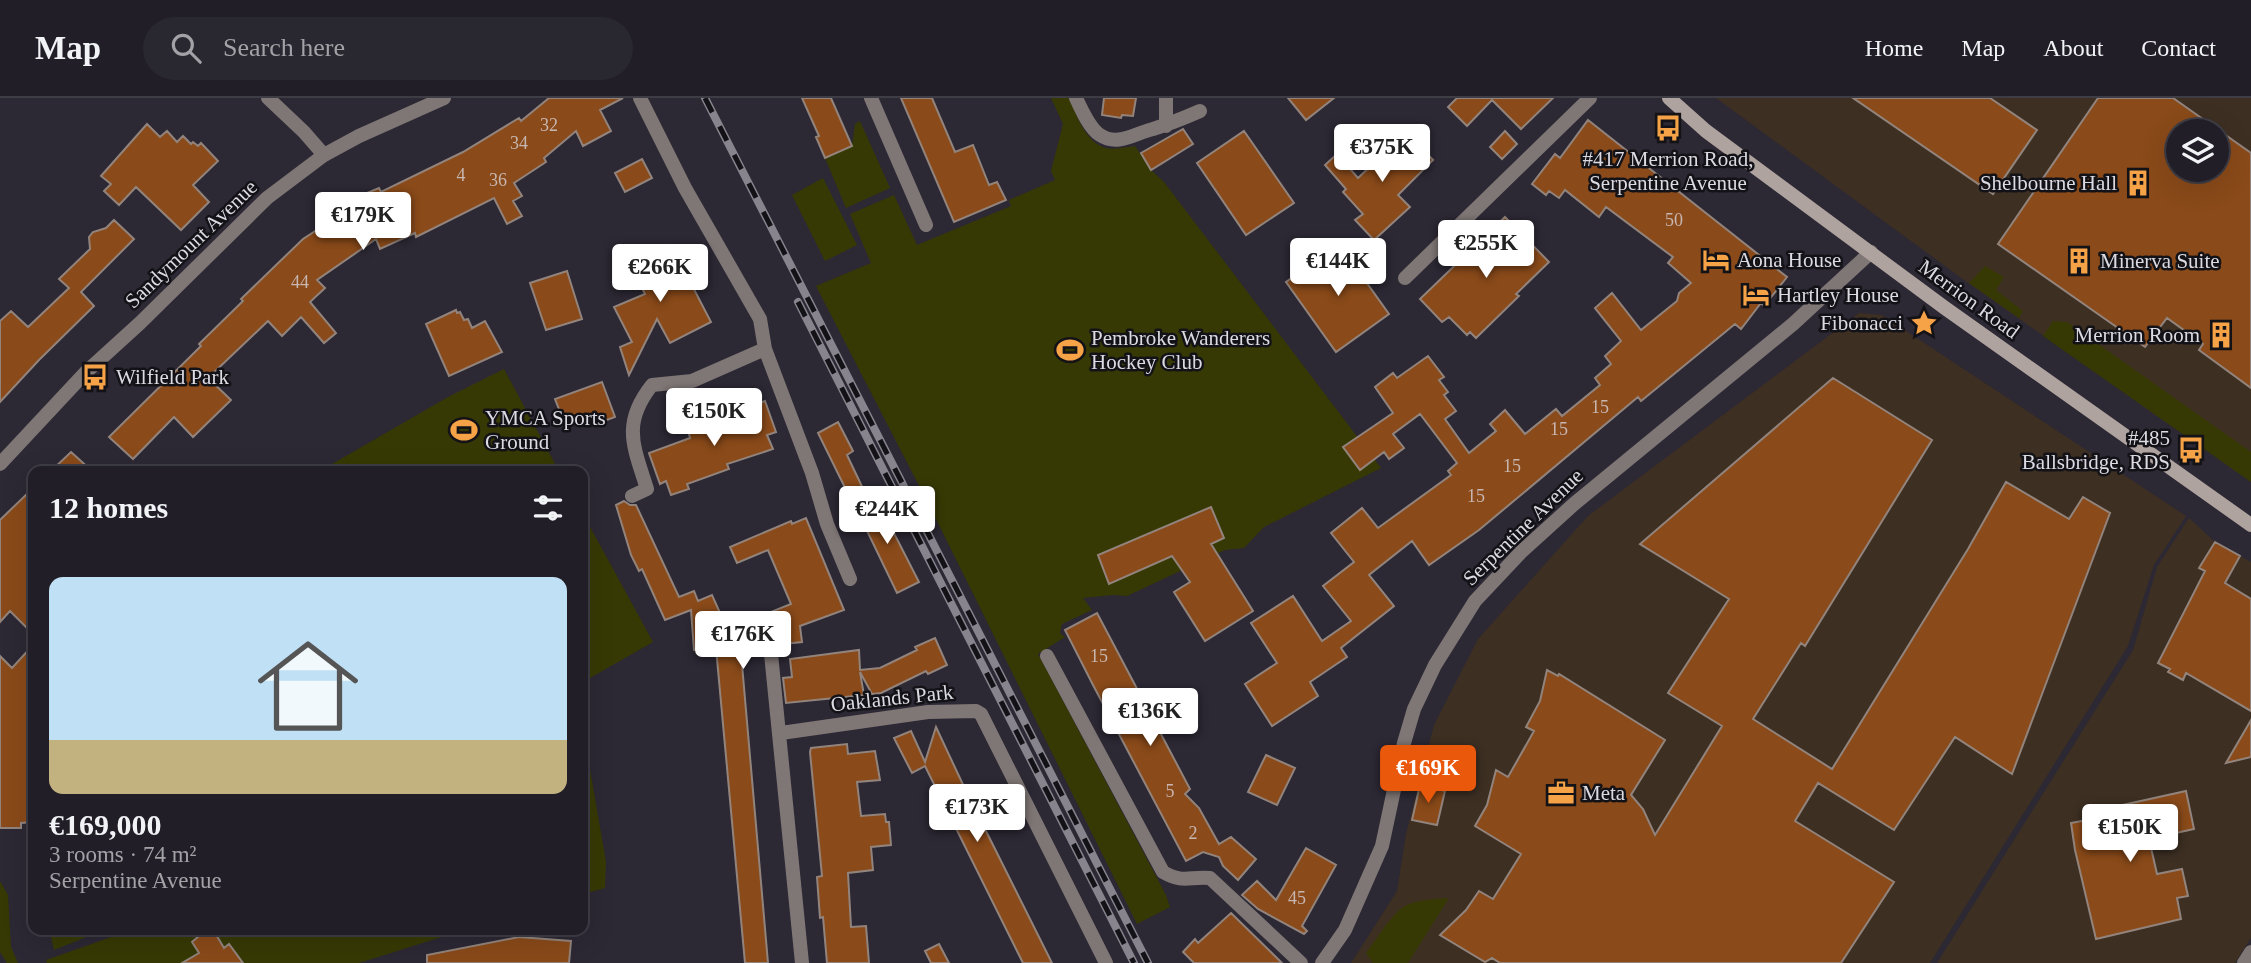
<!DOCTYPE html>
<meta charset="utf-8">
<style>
body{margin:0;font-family:"Times New Roman",serif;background:#29272f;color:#f1f3f6;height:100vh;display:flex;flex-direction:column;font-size:26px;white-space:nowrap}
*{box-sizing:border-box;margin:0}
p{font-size:23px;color:#a2a2a7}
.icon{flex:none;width:38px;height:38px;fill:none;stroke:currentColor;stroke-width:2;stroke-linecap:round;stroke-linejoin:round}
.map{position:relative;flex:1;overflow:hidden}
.details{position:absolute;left:28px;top:368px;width:560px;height:469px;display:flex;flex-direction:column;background:#211e27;border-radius:14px;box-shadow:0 7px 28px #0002,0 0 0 2px #3e3c44}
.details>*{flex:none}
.fabs{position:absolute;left:2166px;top:21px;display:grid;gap:14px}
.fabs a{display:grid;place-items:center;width:63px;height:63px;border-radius:50%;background:#211e27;box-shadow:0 7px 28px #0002,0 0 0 2px #3e3c44;font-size:35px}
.price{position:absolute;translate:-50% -60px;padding:0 16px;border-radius:7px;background:#fff;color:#222;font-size:23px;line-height:46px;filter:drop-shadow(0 2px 4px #0008)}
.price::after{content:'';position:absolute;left:50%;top:42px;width:21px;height:16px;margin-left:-10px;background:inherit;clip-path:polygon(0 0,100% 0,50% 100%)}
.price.current{background:#ea580c;color:#fff}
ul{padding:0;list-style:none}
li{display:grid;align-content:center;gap:14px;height:371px;padding:0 21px}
li span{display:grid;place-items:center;height:217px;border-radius:14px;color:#555}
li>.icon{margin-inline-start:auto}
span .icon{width:126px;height:126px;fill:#fffc;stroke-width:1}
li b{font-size:30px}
h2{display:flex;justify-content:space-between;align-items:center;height:84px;padding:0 21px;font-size:30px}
header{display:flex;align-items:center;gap:42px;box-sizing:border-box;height:98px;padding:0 35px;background:#211e27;border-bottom:2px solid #3e3c44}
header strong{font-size:33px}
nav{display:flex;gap:38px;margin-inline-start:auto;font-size:24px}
.search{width:490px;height:63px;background:#29272f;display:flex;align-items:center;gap:18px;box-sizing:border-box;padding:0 24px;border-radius:38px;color:#a2a2a7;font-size:26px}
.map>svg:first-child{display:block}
.commercial{fill:#3d2f22;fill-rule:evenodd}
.green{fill:#373904}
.building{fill:#8a4a19;stroke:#92847c;stroke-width:2;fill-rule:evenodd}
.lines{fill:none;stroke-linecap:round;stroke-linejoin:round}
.minor{stroke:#7f7775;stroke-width:14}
.tertiary{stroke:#7f7775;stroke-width:14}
.secondary{stroke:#afa39f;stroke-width:14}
.rail-casing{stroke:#87848e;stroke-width:8}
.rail{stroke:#131217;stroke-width:5;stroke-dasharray:16;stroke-linecap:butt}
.labels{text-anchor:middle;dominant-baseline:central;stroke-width:5;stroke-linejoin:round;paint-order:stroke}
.number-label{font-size:18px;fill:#c8b6b0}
.poi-label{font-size:21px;fill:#dcdae2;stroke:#131217;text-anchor:start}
.street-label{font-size:21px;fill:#dcdae2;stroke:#131217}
</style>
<header>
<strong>Map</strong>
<div class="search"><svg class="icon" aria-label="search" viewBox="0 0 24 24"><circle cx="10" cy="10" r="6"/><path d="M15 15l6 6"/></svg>Search here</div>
<nav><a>Home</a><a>Map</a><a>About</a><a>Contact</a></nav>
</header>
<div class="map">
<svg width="2251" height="865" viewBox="0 0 2251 865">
<rect width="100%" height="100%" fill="#2c2834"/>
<!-- commercial -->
<path class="commercial" d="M1716,0H2251V384L1964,182ZM2179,33H2217V72H2179Z
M1859,215L1882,217L2186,418L2154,467L2128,548L1930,865H1351L1397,793L1406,736L1434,627L1478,541L1588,418Z
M2189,420L2215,444L2251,464V840L2235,865H1937L2133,552L2157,469Z"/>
<!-- green -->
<path class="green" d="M1051,0H1069C1076,17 1086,45 1106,50C1115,52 1127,49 1135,48L1151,72L1164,84L1381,370L1264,429L1244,450L1225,452L1127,498L1113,497L1083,500L1092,512L1062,526L1060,535L1065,539L1038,556L1166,797L1170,809L1137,826L930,409L816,188L871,165L850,116L894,97L917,147L1011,108L1009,102L1055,82L1051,73L1063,26Z
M860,23L890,90L846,110L825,60L852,48L855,26Z
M823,80L857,147L825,163L792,97Z
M1985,168L2004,179L1996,192L2023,213L2019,220L1969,185Z
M2053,223L2067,224L2251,354V384L2043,238Z
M504,271L559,373H320L448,299Z
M583,416L653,544L583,584Z
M583,631L606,764L605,790L583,796Z
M0,783L8,797L11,849L18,865H7L0,854Z
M1449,800L1408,865H1373L1366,855C1376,842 1392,815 1405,808C1418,801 1436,801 1449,800Z
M49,831H103L104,832L54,852Z
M134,831H467L359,865H47L46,862Z"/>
<!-- building -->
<path class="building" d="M549,0H623L600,12L611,33L583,48L576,33L544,60L546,64L514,85L522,98L513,103L522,118L507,126L494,100L416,139L415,135L380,151L376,141L317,182L325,190L310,204L336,235L324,245L301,219L282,238L268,223L208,280L231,302L193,339L174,319L133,361L109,339L201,248L199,246L243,203L241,201L303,141L332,122L330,119L360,98L379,90L381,94L463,54L519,20L521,23Z
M802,0H831L852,48L825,60L816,39L819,38Z
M901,0H932L955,54L973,47L989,87L997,84L1006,102L954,124Z
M1104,0H1136L1133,18L1122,17L1121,20L1102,17Z
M1288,0H1334L1306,22Z
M1457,0H1553L1521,31L1492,2L1467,28L1448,9Z
M1853,0H1990L2037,32L1993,96Z
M2098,0H2173L2251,55V290L2199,252L2203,246L2167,220L2145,249L1998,146ZM2179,33H2217V72H2179Z
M1588,22L1787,179L1764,208L1761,205L1741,231L1735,226L1641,303L1638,299L1479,432L1429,467L1412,443L1369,477L1394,508L1341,550L1347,559L1310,584L1318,598L1272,628L1245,586L1277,565L1251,525L1293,498L1322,543L1351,523L1323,488L1354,464L1331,435L1362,410L1378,430L1451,377L1448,373L1457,365L1420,316L1393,336L1404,350L1389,361L1384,354L1360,372L1343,349L1393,315L1375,289L1393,275L1397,280L1428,258L1444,279L1439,282L1448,294L1444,297L1456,313L1445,321L1469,355L1496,333L1490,326L1505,312L1525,336L1556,311L1562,318L1600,287L1595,280L1611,266L1605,258L1621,243L1595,210L1612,195L1641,232L1677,203L1679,195L1691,185L1668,165L1673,159L1606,109L1599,119L1565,92L1559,100L1549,93L1546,97L1532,86L1555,56L1560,60Z
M147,26L160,39L167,33L177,44L183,38L191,46L193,44L198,48L201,45L218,63L193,87L209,104L181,132L136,89L119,107L104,93L111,86L101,78Z
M1183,31L1193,46L1151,72L1141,55Z
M1244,33L1294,105L1246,137L1197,65Z
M1505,33L1517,46L1502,61L1490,49Z
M1407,34L1433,62L1398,97L1410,109L1374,142L1355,122L1363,116L1343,94L1346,91L1325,67L1337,56L1358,80Z
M642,61L652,80L625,94L615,75Z
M1505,119L1549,164L1516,196L1519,198L1476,240L1470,234L1467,237L1449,219L1442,224L1420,201Z
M114,122L134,141L81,194L94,208L39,262L0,304V223L11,213L28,229L69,190L59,181L90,151L89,139L93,134L106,130Z
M1339,146L1389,216L1336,254L1286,184Z
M671,147L711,224L670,245L657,221L629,277L620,249L632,244L614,209L645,196L631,168Z
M567,173L582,221L546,232L530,185Z
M456,212L457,215L460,214L464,222L468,221L472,230L485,223L502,254L449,278L426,226Z
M1833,280L1932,342L1805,548L1801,545L1753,621L1832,671L1968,451L2006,384L2069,421L2083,399L2110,415L2012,676L1955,639L1894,732L1818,685L1795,723L1894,784L1841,865H1500L1492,860L1485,864L1440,837L1466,812L1479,793L1493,801L1521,756L1475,728L1487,707L1496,672L1508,679L1534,633L1526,629L1540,603L1547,572L1558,578L1559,576L1665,642L1631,697L1643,711L1655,737L1722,628L1668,595L1729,501L1640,446Z
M602,284L615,319L599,325L596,318L566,329L555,301Z
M765,303L776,334L767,337L773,351L727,366L729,371L687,386L689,391L671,397L666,383L660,386L649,355L690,340L689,336L733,319L731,315Z
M838,324L853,353L847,357L867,399L853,406L818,335Z
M71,354L92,373H51Z
M33,390V536L10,513L0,524V422Z
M876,400L919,484L897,495L856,410Z
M624,403L630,407H636L679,499L694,493L698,503L712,497L729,535L735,532L734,529L791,506L768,452L737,465L730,449L791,423L792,426L806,420L844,512L800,528L802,544L784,546L782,529H776L772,527H767L761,531L739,532L768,865H745L716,550L694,552L691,512L665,522L642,471L639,473L631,457L616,407Z
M1211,409L1224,440L1211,446L1253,513L1205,543L1174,494L1190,484L1172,458L1109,486L1098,457Z
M2215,444L2240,458L2225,485L2251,501V613L2186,575L2183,582L2168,574L2170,571L2158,565L2205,473L2199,470Z
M1097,515L1190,691L1185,696L1199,710L1219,746L1231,739L1256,761L1238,782L1223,768L1219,759L1203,754L1186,763L1093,587L1065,532Z
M935,540L947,567L928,576L926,573L881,595L872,596L860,574L864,597L786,605L783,580L792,579L790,561L859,552L860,572L880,570L917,552L915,549Z
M33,547V724L21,725V730H0V558L12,570Z
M2251,622V659L2226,665Z
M936,629L966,693L1052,865H1023L925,668L912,675L894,640L911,633L925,664Z
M847,646L848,656L875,653L880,682L857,684L861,718L885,716L886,724H889L891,747L871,749L873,772L848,775L851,829L866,828L869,865H827L823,819L820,820L817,779L822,778L810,654L811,650Z
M1266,657L1295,670L1277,707L1248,694Z
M1420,687L1445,693L1437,727L1412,722Z
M2186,693L2194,731L2149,741L2157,776L2182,771L2188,798L2177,800L2181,821L2096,841L2075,752L2071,725L2087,722L2086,715Z
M1306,750L1336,767L1302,828L1307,833L1304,836L1258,811L1242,797L1257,783L1276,802Z
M1231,815L1282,865H1194L1183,854L1195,841L1198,845Z
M206,832L209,835L214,833L224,850L229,846L243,865H182L199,855L192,844Z
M519,839L571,843L569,865H427V857Z
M939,846L949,865H931L925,853Z"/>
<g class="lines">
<!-- minor -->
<path class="minor" d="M268,0L304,34L324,57
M640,0L685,90L760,221L765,251L812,375L827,426L850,481
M871,0L926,127
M1076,0C1081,11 1090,31 1100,37C1118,49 1135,35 1153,31C1169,26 1184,20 1200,13
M1166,0V28
M1405,180L1590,0
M632,398L647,391C634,349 621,326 652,287L692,283L765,251
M769,536L802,865
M1047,558L1163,774C1184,786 1189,778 1210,780L1301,865
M781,635L928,614L976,613L981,616L1106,865
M2244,865L2251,854"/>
<!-- tertiary -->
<path class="tertiary" d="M0,366L85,275L140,225L267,100L324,57L359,38L444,0
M1322,865L1345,832L1382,748L1404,645L1414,611L1435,567L1475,503L1521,454L1574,406L1793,226L1871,154"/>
<!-- secondary -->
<path class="secondary" d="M1669,0L1706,33L1945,210L2251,427"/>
<!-- rail casing -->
<g class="rail-casing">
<path id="rail" d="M705,0L1148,865
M798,204L1134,865"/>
</g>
<!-- rail -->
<use href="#rail" class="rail"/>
</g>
<!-- icons -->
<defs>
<g id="bus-bare" transform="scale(2.1)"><path d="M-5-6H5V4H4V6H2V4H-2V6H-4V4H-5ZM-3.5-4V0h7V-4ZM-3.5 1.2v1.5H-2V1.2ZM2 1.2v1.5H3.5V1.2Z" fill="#f6a247" stroke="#131217" stroke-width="2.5" paint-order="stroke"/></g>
<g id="building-bare" transform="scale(2.1)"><path d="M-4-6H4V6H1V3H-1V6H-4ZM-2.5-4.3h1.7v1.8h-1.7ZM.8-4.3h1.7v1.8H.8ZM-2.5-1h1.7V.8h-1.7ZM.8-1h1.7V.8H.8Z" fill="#f6a247" stroke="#131217" stroke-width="2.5" paint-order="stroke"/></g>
<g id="hotel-bare" transform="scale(2.1)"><path d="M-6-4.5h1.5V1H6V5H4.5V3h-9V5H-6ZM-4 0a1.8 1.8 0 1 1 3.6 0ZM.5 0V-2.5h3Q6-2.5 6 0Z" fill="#f6a247" stroke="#131217" stroke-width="2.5" paint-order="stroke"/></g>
<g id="sight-bare" transform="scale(2.1)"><path d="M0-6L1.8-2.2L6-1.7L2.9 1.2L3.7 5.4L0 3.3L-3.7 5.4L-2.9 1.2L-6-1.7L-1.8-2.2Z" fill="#f6a247" stroke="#131217" stroke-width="2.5" paint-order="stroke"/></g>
<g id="stadium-bare" transform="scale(2.1)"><path d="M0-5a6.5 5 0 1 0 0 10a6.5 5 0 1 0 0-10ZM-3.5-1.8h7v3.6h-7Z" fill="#f6a247" stroke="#131217" stroke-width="2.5" paint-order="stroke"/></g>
<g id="office-bare" transform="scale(2.1)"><path d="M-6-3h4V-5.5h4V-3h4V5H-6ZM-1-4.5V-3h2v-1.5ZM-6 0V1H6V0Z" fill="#f6a247" stroke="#131217" stroke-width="2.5" paint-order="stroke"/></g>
</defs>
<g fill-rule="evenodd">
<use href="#bus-bare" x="1668" y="30"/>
<use href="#building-bare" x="2138" y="85"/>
<use href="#hotel-bare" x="1716" y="162"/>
<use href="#building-bare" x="2079" y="163"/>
<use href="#hotel-bare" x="1756" y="197"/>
<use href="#sight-bare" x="1924" y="225"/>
<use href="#building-bare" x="2221" y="237"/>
<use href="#stadium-bare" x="1070" y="252"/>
<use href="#bus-bare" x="95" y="279"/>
<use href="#stadium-bare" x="464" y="332"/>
<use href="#bus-bare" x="2191" y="352"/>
<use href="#office-bare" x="1561" y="695"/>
</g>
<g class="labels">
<!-- number labels -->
<g class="number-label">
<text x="549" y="27">32</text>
<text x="519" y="45">34</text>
<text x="461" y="77">4</text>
<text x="498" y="82">36</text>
<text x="1674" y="122">50</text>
<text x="300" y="184">44</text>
<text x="1600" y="309">15</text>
<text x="1559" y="331">15</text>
<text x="1512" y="368">15</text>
<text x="1476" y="398">15</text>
<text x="1099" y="558">15</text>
<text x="1170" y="693">5</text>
<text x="1193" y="735">2</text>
<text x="1297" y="800">45</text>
</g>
<!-- poi labels -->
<g class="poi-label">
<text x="1668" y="61" text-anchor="middle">#417 Merrion Road,<tspan x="1668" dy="24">Serpentine Avenue</tspan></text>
<text x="2117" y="85" text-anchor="end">Shelbourne Hall</text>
<text x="1737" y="162">Aona House</text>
<text x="2100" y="163">Minerva Suite</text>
<text x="1777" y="197">Hartley House</text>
<text x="1903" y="225" text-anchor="end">Fibonacci</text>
<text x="2200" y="237" text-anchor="end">Merrion Room</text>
<text x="1091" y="240">Pembroke Wanderers<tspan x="1091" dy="24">Hockey Club</tspan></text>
<text x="116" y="279">Wilfield Park</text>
<text x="485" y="320">YMCA Sports<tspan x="485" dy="24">Ground</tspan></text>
<text x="2170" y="340" text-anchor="end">#485<tspan x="2170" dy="24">Ballsbridge, RDS</tspan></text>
<text x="1582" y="695">Meta</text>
</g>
<!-- street labels -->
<g class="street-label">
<text transform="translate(191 146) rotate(-44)">Sandymount Avenue</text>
<text transform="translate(1969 201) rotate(36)">Merrion Road</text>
<text transform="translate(1523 429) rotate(-44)">Serpentine Avenue</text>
<text transform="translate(892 600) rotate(-6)">Oaklands Park</text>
</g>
</g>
</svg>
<div class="fabs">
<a><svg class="icon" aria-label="layers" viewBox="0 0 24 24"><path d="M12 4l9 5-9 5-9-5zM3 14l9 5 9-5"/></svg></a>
</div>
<b class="price" style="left:1382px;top:86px">€375K</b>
<b class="price" style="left:363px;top:154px">€179K</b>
<b class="price" style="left:1486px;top:182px">€255K</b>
<b class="price" style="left:1338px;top:200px">€144K</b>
<b class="price" style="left:660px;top:206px">€266K</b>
<b class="price" style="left:714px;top:350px">€150K</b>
<b class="price" style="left:887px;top:448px">€244K</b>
<b class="price" style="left:743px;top:573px">€176K</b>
<b class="price" style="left:1150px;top:650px">€136K</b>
<b class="price current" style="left:1428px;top:707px">€169K</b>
<b class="price" style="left:977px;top:746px">€173K</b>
<b class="price" style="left:2130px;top:766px">€150K</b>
<section class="details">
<h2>12 homes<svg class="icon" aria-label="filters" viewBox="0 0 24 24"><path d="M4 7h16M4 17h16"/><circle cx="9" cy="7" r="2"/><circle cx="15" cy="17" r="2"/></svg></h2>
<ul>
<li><span style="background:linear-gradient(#bfe0f5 75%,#c2b280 0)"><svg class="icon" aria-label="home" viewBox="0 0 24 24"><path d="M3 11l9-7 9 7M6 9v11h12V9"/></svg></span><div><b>€169,000</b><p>3 rooms · 74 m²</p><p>Serpentine Avenue</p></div></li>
</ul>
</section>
</div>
